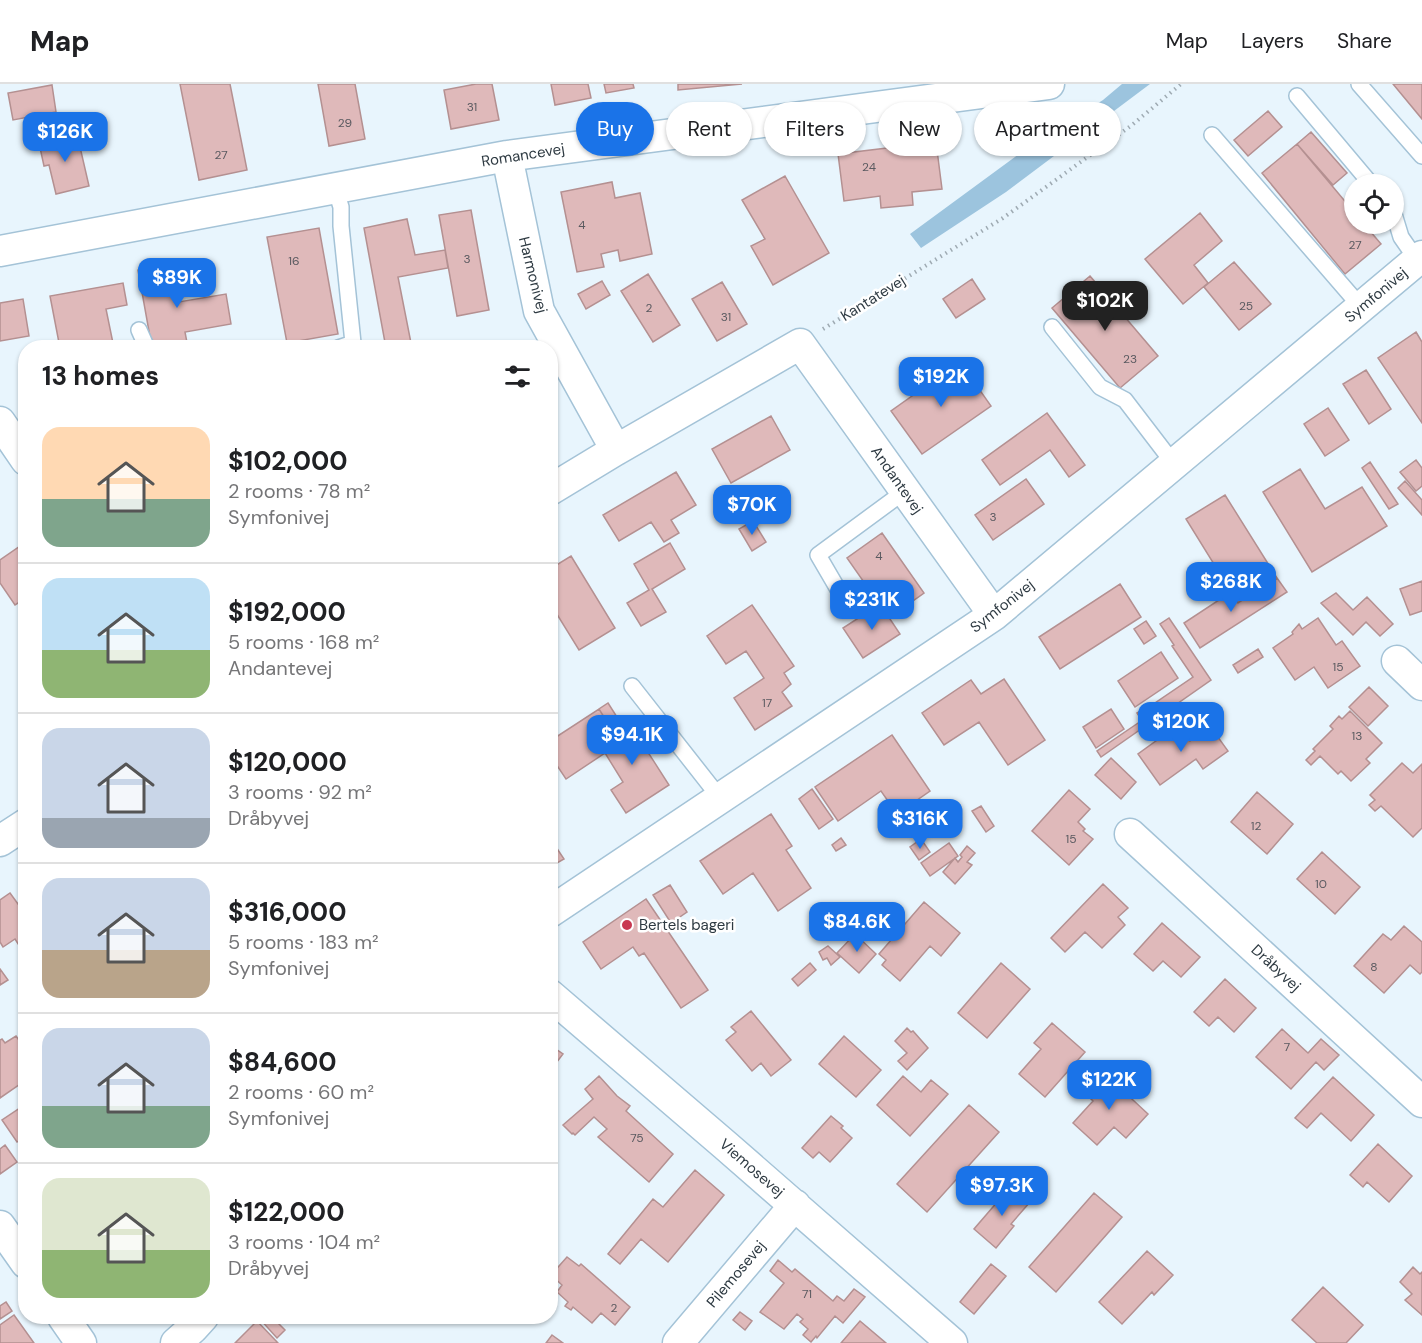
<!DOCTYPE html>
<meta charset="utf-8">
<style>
body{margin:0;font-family:"DM Sans",sans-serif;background:#f6f6f6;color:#202124;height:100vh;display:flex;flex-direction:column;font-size:22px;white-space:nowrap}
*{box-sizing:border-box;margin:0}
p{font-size:20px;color:#757577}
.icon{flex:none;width:33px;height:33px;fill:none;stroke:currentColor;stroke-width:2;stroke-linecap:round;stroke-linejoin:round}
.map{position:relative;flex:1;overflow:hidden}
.drawer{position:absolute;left:18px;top:256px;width:540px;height:984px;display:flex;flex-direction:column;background:#fff;border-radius:24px;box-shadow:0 2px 4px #0004}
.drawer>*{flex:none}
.banner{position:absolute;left:576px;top:18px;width:570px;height:54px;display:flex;gap:12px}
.tools{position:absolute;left:1344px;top:90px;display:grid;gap:12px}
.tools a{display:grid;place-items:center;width:60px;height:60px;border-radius:50%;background:#fff;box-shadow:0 2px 4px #0004;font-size:30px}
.price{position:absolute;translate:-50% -51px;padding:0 14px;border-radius:12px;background:#1a73e8;color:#fff;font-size:20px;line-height:39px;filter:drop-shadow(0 2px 3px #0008)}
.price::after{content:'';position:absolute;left:50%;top:36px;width:18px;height:14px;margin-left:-9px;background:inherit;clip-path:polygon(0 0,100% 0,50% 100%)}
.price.selected{background:#222;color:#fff}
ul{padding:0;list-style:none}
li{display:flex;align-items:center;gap:18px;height:150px;padding:0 24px}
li+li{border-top:2px solid #e0e0e0}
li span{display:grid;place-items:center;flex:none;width:168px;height:120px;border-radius:18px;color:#555}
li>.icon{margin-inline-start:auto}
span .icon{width:72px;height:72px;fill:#fffc;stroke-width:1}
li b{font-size:26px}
h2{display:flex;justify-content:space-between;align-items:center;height:72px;padding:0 24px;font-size:26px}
.chip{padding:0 21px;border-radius:27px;background:#fff;box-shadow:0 2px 4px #0004;font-size:21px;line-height:54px}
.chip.selected{background:#1a73e8;color:#fff}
header{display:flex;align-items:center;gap:36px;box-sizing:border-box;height:84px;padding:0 30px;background:#fff;border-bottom:2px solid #e0e0e0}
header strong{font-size:28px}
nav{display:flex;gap:33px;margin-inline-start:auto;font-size:21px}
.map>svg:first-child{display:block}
.forest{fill:#9cc4de}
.building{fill:#dfb9ba;stroke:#b49091;stroke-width:1.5}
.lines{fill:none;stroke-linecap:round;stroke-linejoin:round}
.service-casing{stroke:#a4c3d7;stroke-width:18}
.minor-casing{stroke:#a4c3d7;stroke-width:33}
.path{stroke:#9fabb3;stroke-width:4;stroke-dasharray:1.5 4.5;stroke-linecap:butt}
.service{stroke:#fff;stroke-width:15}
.minor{stroke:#fff;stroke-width:30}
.poi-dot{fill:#c83851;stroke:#fff;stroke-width:2}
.labels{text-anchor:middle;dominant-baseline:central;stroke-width:5;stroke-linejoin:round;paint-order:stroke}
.number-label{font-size:12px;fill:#5a5a60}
.street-label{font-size:15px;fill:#2e3a42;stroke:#fff}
.poi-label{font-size:15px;fill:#2e3a42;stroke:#fff;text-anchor:start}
</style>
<header>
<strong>Map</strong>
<nav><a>Map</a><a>Layers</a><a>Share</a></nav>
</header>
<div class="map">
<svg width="1422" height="1259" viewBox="0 0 1422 1259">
<rect width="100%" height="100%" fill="#e8f5fd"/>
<!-- forest -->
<path class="forest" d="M1122,0H1150L1006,108L921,164L910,150L1023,67L1103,16Z"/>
<!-- building -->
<path class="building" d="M180,0H230L247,86L199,96Z
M318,0H355L365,55L329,62Z
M476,0H492L499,36L451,45L444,6Z
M551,0H588L591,14L555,21Z
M604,0H633L634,4L606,9Z
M678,0H742L678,6Z
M1393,0H1422V35Z
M52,1L56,28L13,36L8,9Z
M1268,27L1282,43L1248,72L1234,56Z
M1311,48L1347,89L1333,101L1297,60Z
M77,50L89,102L56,110L49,81L44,82L39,59Z
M936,58L942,105L912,108L913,121L881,124L880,112L844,117L838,70Z
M1297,60L1354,128V140H1364L1381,160L1345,190L1262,89Z
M785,92L829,169L773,201L751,162L765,155L742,116Z
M612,98L615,114L640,109L652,170L620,177L618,166L601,170L604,183L577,188L561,108Z
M471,126L489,226L457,232L439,131Z
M1200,129L1222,157L1194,181L1208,199L1183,220L1145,175Z
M407,135L415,171L445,166L448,184L398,193L412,264H386L364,144Z
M319,144L338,250L287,259L267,153Z
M1234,178L1271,220L1239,246L1204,203Z
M173,180L179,218L226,210L231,240L185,248L188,264H152L138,186Z
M648,190L680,241L653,258L621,207Z
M1090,192L1158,272L1120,304L1052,224Z
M972,195L985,215L956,234L943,215Z
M602,197L610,211L586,225L578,210Z
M722,198L747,240L717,257L692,215Z
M123,199L127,221L106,225L114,264H60L50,212Z
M23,215L29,252L0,257V219Z
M1416,248L1422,258V339L1378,274Z
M960,278L991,322L922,370L891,327Z
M1366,286L1391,325L1369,340L1343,300Z
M1328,324L1349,356L1325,372L1304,340Z
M1047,329L1085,381L1069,393L1050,366L1000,401L982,376Z
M771,332L790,366L731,399L712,365Z
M1416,376L1422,384V402L1416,407L1400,388Z
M1370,378L1398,420L1389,425L1362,384Z
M1300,385L1325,425L1362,403L1387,442L1312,488L1263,408Z
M676,388L696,421L671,436L679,449L664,458L651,438L619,457L603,431Z
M1026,395L1044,420L993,456L975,431Z
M1405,397L1422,416V431L1398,404Z
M1225,411L1277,494L1238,519L1186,435Z
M753,437L766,458L752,467L739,445Z
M882,449L924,509L889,534L847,474Z
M26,458V514L15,521L0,499V476Z
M670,459L685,485L652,505L666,528L641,542L627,519L649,506L634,480Z
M571,472L615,544L579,566L550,519V485Z
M1277,494L1287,508L1200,564L1184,539L1231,508L1238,519Z
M1422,497V527L1410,531L1400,505Z
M1120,500L1141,533L1060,585L1039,553Z
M1336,509L1353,526L1367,513L1393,540L1380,552L1366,538L1353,551L1321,519Z
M880,520L900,550L863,574L843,544Z
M752,521L794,582L784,589L791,600L782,608L792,622L755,646L734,614L764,594L746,567L726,580L707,552Z
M1169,534L1211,596L1101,673L1097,667L1144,635L1143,634L1141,635L1137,629L1142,626L1143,627L1193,593L1172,562L1174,561L1160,540Z
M1318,534L1336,561L1342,557L1360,582L1328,604L1314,583L1295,596L1273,564L1293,550L1292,548L1299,540L1302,545Z
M1146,537L1156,552L1144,560L1134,545Z
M1258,565L1263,573L1238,589L1233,581Z
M1161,568L1178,594L1135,623L1118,597Z
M1004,595L1045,656L1008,681L979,638L944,661L922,629L971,596L981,610Z
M1369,603L1388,622L1368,642L1349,623Z
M608,619L629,652L635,648L669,701L626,729L611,706L623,698L605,669L620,659L599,625Z
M1204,621L1221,637L1216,642L1199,627Z
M599,625L620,659L566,695L550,671V657Z
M1111,625L1124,645L1096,664L1083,643Z
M1350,627L1382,659L1366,675L1370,679L1351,697L1341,687L1338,690L1320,672L1311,681L1306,676L1315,667L1313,665L1333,645L1330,642L1339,632L1342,635Z
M1178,641L1190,657L1210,642L1228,667L1203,685L1196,675L1160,701L1138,670Z
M892,651L930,707L897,730L881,707L838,737L815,703Z
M1111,674L1136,698L1121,715L1095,691Z
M1402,679L1413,689L1422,680V744L1413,753L1381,722L1375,727L1369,721L1375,716L1370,711Z
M812,705L833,735L819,745L799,715Z
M1069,706L1090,725L1078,738L1085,745L1083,747L1093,755L1069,781L1032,747Z
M1257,708L1293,740L1267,770L1231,738Z
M981,722L994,742L986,748L972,727Z
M771,730L792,762L786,766L811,804L778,827L753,789L723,810L700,777Z
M550,754L564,775L550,783Z
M841,754L846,761L836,767L832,761Z
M921,755L930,768L919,776L910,763Z
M949,759L958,772L930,792L921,779Z
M967,762L975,769L967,778L972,781L955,800L943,788L955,774L958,778L962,773L960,771Z
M1322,768L1360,803L1335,830L1297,795Z
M1103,800L1128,824L1118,833L1125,841L1102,864L1085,848L1065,868L1051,854Z
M670,801L687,828L671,839L653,811Z
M10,809L26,831L24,869L15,855L3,863L0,858V816Z
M646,815L708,906L681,924L644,869L639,872L633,863L601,885L583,858Z
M924,818L960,849L941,872L930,862L900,897L882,881L886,876L879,870Z
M1162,839L1200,873L1181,893L1163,877L1153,887L1134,870Z
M1404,842L1422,858V888L1420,890L1410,881L1384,909L1354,882L1383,850L1391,856Z
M855,850L876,870L859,889L837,869Z
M828,862L840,873L831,881L827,874L823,876L819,868Z
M810,879L816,886L798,902L792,895Z
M1001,879L1030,905L987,954L958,929Z
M0,885L8,896L0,901Z
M1225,895L1256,924L1234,948L1218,933L1209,942L1194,928Z
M751,927L791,976L771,992L761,979L752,987L726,956L736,948L731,943Z
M1052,939L1085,968L1045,1013L1019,990L1041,965L1034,959Z
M907,944L911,948L913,947L928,964L907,986L898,977L907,969L895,957Z
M1282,945L1308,969L1321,955L1339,971L1324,986L1316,978L1291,1005L1256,973Z
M16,952L26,966V990L20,994L23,998L0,1014V956L2,955L5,959Z
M844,952L881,986L856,1013L819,980Z
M550,961L563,970L550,987Z
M1104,989L1148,1030L1126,1054L1114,1043L1097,1061L1073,1039L1093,1017L1085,1009Z
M599,992L617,1012L630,1022L626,1027L673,1070L649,1098L598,1053L607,1045L594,1033L575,1051L573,1049L572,1050L563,1041L593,1015L585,1005Z
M903,992L921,1008L931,996L948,1010L910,1052L877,1021Z
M1333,993L1374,1031L1351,1057L1321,1029L1307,1044L1295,1034Z
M26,1020V1052L17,1058L2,1036Z
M969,1021L999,1048L927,1128L897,1100Z
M831,1032L843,1042L841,1044L852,1054L830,1078L819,1068L813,1074L802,1064Z
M1378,1060L1412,1092L1389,1118L1367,1098L1363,1103L1350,1091Z
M5,1061L17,1078L0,1090V1065Z
M695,1086L724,1111L668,1178L641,1155L620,1180L608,1170L653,1115L663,1123Z
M1011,1102L1030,1118L1011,1140L1014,1142L996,1164L974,1145Z
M1094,1109L1122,1133L1056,1208L1029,1183Z
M1147,1167L1173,1191L1154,1211L1152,1208L1122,1240L1099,1218Z
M567,1173L579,1182L581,1180L630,1223L615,1241L601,1229L592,1239L573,1223L571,1226L565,1222L568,1218L557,1208L562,1201L551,1191Z
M778,1176L792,1188L795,1185L833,1217L837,1212L844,1217L854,1205L865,1213L843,1239L835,1232L817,1254L816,1252L811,1258L803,1251L808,1245L800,1238L803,1235L797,1230L784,1245L760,1228L784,1199L770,1187Z
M991,1180L1006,1192L974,1230L960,1218Z
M1413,1183L1420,1190L1422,1188V1231L1405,1216L1412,1210L1400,1198Z
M1323,1203L1363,1241L1346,1259H1317L1292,1236Z
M6,1218L12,1227L0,1235V1222Z
M740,1228L752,1237L745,1246L733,1236Z
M14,1231L34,1259H0V1241Z
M258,1233H272L285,1246L277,1254Z
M257,1237L278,1259H235Z
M860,1237L886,1259H841Z
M552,1251L563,1259H546Z"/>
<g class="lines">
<!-- service casing -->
<g class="service-casing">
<path id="service" d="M1359,0L1422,72
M1297,12L1371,100
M1212,51L1361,223
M335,104L341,123V142L353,259L338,264
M1394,130L1401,153L1417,176
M1052,243L1100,303L1125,316L1174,380
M139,246L147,264
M846,519L818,471L905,407
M632,602L720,714"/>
</g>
<!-- minor casing -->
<g class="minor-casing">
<path id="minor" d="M507,72L539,227L616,366
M0,167L507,72L1049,0
M0,338L26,376
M550,406L616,366L800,260L994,531
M1397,577L1422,601
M1130,750L1422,1018
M0,757L26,740
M550,828L994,531L1422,172
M550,911L725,1061L952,1259
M0,1142L26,1179
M63,1233L81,1259
M176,1259L193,1244L203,1233
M678,1259L795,1121"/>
</g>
<!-- path -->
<path class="path" d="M823,245L1003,134L1132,41L1181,0"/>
<!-- service -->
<use href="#service" class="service"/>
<!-- minor -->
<use href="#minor" class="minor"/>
</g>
<!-- markers -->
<circle class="poi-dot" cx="627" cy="841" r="6"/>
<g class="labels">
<!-- number labels -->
<g class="number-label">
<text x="472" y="23">31</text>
<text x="345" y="39">29</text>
<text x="221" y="71">27</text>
<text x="869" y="83">24</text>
<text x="582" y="141">4</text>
<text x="1355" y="161">27</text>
<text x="467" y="175">3</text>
<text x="294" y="177">16</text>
<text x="1246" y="222">25</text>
<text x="649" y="224">2</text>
<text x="726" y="233">31</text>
<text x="1130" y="275">23</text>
<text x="993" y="433">3</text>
<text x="879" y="472">4</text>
<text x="1338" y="583">15</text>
<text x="767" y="619">17</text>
<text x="1357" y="652">13</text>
<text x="1256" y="742">12</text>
<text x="1071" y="755">15</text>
<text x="1321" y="800">10</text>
<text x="1374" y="883">8</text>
<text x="1287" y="963">7</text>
<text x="637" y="1054">75</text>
<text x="807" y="1210">71</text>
<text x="614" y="1224">2</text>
</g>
<!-- street labels -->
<g class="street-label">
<text transform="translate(523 71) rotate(-9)">Romancevej</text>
<text transform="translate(533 191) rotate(76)">Harmonivej</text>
<text transform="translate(1376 211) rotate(-40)">Symfonivej</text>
<text transform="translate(873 214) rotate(-32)">Kantatevej</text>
<text transform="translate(897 396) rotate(55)">Andantevej</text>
<text transform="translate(1002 522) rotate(-38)">Symfonivej</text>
<text transform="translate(1276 884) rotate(43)">Dråbyvej</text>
<text transform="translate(752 1084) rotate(41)">Viemosevej</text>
<text transform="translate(736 1190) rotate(-50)">Pilemosevej</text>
</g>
<!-- poi labels -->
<g class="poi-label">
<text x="639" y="841">Bertels bageri</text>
</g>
</g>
</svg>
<div class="tools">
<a><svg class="icon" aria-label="locate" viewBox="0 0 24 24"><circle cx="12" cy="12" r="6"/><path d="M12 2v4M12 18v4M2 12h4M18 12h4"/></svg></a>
</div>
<b class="price" style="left:65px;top:79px">$126K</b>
<b class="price" style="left:177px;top:225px">$89K</b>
<b class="price selected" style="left:1105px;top:248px">$102K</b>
<b class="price" style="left:941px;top:324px">$192K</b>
<b class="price" style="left:752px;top:452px">$70K</b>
<b class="price" style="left:1231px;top:529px">$268K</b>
<b class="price" style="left:872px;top:547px">$231K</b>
<b class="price" style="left:1181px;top:669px">$120K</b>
<b class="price" style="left:632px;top:682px">$94.1K</b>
<b class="price" style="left:920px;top:766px">$316K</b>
<b class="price" style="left:857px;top:869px">$84.6K</b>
<b class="price" style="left:1109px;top:1027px">$122K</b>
<b class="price" style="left:1002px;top:1133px">$97.3K</b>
<div class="banner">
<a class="chip selected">Buy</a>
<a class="chip">Rent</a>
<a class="chip">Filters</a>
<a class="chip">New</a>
<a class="chip">Apartment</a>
</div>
<section class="drawer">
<h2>13 homes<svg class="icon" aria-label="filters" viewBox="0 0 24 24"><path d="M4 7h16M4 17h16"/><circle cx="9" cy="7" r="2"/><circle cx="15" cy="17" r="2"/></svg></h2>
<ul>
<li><span style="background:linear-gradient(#ffd9b3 60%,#7fa58c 0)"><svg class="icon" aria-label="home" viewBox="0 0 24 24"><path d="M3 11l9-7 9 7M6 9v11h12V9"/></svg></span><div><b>$102,000</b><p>2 rooms · 78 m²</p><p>Symfonivej</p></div></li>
<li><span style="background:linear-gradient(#bfe0f5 60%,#8fb573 0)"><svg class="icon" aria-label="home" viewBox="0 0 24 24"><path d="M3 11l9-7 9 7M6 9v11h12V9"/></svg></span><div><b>$192,000</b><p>5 rooms · 168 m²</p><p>Andantevej</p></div></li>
<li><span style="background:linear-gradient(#c9d6e8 75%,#9aa5b1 0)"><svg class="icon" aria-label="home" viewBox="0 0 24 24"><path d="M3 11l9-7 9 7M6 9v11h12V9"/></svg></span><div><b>$120,000</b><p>3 rooms · 92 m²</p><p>Dråbyvej</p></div></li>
<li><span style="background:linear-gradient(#c9d6e8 60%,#b9a48a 0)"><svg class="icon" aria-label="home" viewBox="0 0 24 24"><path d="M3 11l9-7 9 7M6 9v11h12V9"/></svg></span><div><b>$316,000</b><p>5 rooms · 183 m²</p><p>Symfonivej</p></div></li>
<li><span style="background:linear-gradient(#c9d6e8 65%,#7fa58c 0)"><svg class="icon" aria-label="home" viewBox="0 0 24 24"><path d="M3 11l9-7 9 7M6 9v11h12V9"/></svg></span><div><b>$84,600</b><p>2 rooms · 60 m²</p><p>Symfonivej</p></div></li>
<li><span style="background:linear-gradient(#dfe7d0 60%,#8fb573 0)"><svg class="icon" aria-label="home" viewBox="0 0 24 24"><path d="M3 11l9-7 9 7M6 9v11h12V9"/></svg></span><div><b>$122,000</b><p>3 rooms · 104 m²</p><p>Dråbyvej</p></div></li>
</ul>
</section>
</div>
